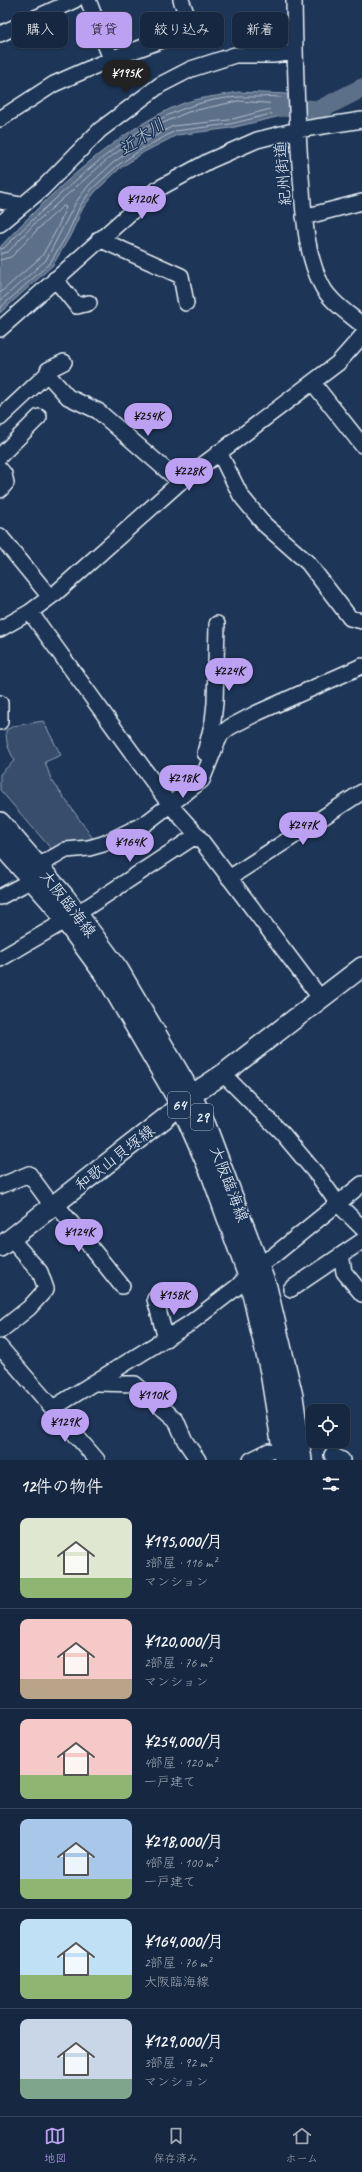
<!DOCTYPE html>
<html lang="ja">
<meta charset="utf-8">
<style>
body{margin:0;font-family:Caveat,"Klee One",sans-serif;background:#23344c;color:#f1f3f6;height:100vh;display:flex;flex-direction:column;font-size:15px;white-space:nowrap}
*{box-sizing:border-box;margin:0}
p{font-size:13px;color:#9ea6b1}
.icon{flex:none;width:22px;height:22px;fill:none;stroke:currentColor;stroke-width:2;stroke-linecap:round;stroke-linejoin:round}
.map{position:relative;height:1460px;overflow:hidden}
.sheet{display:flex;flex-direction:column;background:#162841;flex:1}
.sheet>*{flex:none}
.hud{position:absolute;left:12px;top:12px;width:338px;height:36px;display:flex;gap:8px}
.tools{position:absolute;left:306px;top:1404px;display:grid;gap:8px}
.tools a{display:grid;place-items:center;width:44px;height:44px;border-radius:8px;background:#162841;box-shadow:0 1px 3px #0004,0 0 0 1px #35445a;font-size:20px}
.price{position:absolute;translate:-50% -34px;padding:0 9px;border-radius:14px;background:#bca0f2;color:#111;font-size:13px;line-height:26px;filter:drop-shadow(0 1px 2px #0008)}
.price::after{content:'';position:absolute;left:50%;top:24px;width:12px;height:9px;margin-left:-6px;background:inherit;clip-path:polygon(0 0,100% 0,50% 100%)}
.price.current{background:#222;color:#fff}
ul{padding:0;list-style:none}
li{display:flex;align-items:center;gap:12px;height:100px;padding:0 20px}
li+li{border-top:1px solid #35445a}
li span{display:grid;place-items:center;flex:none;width:112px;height:80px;border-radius:8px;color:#555}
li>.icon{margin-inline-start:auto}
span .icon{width:48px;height:48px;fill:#fffc;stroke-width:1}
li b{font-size:17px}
h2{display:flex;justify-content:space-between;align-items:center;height:48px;padding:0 20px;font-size:17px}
.chip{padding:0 14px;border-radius:8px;background:#162841;box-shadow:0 1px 3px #0004,0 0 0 1px #35445a;font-size:14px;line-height:36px}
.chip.current{background:#bca0f2;color:#111}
.menu{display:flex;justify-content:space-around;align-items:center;height:56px;border-top:1px solid #35445a;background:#162841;font-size:11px;color:#9ea6b1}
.menu a{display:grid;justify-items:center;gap:2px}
.menu .current{color:#bca0f2}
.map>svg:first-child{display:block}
.green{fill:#374d6c;stroke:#909fb2}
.water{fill:#5d7089;stroke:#95a4b5}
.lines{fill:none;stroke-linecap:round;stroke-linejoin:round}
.shore{stroke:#b0bdcc;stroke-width:1}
.river{stroke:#5d7089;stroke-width:19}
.minor-casing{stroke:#e8f1f8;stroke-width:18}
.major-casing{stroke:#e8f1f8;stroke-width:22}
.minor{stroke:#1d3557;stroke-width:15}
.major{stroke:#1d3557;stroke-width:19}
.labels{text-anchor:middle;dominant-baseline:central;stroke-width:3;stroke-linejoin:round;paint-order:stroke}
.shield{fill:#1d3557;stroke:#abb9c8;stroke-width:1}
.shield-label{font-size:15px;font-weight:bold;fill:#e8f1f8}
.street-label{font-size:16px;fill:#e8f1f8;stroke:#1d3557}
.water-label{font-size:17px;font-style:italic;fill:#b7c4d1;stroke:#1d3557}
</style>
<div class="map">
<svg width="362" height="1460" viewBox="0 0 362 1460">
<rect width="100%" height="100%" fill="#1d3557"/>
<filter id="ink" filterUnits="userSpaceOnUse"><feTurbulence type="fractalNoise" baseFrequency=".025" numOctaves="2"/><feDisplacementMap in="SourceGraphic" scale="8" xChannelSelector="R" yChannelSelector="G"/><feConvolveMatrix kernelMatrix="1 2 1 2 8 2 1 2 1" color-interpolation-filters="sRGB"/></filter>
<g filter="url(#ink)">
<!-- green -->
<path class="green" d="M43,721L61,755L45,762L51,779L94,840L54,852L0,790V774L15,760C8,750 6,742 6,730L14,726Z"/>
<!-- water -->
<path class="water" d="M238,92L288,94L289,114L231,128L177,135L144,152L119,169L95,192L83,208L70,236L53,265L0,313V247C48,196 118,128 184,103C201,97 221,96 238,92Z"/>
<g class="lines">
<!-- shore -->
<path class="shore" d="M0,249L4,248C27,224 51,203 75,181C127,136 181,94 254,97C263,97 276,95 284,99L283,111L230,124L175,131L142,149L117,166L92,189L80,206L67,235L50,263L0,308
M0,254L8,252L35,223L108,159L147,130L188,112L238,101L279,104L278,107L229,120L173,126L139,145L114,162L89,185L76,202L46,260L0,301
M0,260L11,257L39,228L63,206L66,207L57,229L42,256L0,293"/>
<!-- river -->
<path class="river" d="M279,107L319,110L362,88"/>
<!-- minor casing -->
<g class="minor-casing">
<path id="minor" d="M88,0L111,59
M294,0C295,59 296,118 301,177C304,213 305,251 321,284C329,301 348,313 362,325
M0,34L75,0
M0,119L54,84L111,59L184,32L188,18L181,0
M0,201L21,205
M304,217L362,202
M0,224L42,189L100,130L160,85L191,69L235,55H273L295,52
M99,239L181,276L186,303
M55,279L77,306L89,303
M0,329L156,190L209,161L257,140L297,130L362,120
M64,362L48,370L47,374L68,397L98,411L180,482
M313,383L362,445
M0,418L47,374
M219,452L241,496L265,525L308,563L350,618L362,621
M0,456L39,417
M0,469L4,474L6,483L0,490
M0,536L50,597
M30,612L170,805L197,835L321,999
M0,629L30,612L57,592L179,483L338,363L362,336
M0,703V722
M205,753L213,721L215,703L217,624
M38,866L66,850L89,848L103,844L146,823L202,780L216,745L221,734L230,727L257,713L362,666
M229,878L362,792
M0,897L32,880
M0,959L58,925L63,919L89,906L197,835
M223,1074L282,1133L319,1177L338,1204L362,1228
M0,1186L29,1174L53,1207
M56,1204L122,1286
M341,1255L344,1272L362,1294
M291,1289L362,1241
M155,1299L166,1339
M0,1331L29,1308L46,1289L40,1272L11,1239
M0,1347L97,1460
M97,1383L135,1384L176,1420L185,1441L198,1460
M53,1408L189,1324L237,1287L259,1264L273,1256L362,1184
M332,1455L342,1460
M251,1460L269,1451"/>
</g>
<!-- major casing -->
<g class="major-casing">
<path id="major" d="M0,822L65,897L119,970L184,1081L204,1120L267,1287L293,1396L302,1460
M0,844L53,904L107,978L180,1104L211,1174L248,1276L270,1372L284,1460
M0,1247L164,1119L190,1096L223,1074L362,967"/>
</g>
<!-- minor -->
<use href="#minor" class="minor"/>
<!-- major -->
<use href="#major" class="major"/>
</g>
</g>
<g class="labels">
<!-- shield labels -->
<g class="shield">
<rect x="168" y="1092" width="22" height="26" rx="3"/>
<rect x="191" y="1104" width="22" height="26" rx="3"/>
</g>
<g class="shield-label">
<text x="179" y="1105">64</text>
<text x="202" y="1117">29</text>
</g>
<!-- street labels -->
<g class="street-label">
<text transform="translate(283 174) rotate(-95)">紀州街道</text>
<text transform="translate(68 904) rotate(52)">大阪臨海線</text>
<text transform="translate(115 1158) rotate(-38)">和歌山貝塚線</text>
<text transform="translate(229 1184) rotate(69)">大阪臨海線</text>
</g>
<!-- water labels -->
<g class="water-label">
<text transform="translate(142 137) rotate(-34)">近木川</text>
</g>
</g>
</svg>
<div class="tools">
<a><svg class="icon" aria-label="locate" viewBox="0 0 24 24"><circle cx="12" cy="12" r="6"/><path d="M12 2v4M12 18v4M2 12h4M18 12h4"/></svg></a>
</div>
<b class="price current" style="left:126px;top:94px">¥195K</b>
<b class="price" style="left:142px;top:220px">¥120K</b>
<b class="price" style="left:148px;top:437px">¥254K</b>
<b class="price" style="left:189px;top:492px">¥228K</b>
<b class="price" style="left:229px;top:692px">¥224K</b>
<b class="price" style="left:183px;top:799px">¥218K</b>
<b class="price" style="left:303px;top:846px">¥247K</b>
<b class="price" style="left:130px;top:863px">¥164K</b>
<b class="price" style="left:79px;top:1253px">¥124K</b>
<b class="price" style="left:174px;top:1316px">¥158K</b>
<b class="price" style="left:153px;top:1416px">¥110K</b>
<b class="price" style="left:65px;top:1443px">¥129K</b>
<div class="hud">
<a class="chip">購入</a>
<a class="chip current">賃貸</a>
<a class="chip">絞り込み</a>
<a class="chip">新着</a>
</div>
</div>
<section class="sheet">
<h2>12件の物件<svg class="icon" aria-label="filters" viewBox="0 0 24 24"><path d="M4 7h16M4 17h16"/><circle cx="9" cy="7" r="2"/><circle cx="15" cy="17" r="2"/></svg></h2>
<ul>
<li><span style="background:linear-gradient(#dfe7d0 75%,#8fb573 0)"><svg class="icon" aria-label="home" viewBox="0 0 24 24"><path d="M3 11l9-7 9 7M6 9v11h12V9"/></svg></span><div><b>¥195,000/月</b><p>3部屋 · 116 m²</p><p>マンション</p></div></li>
<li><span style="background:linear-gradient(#f6c9c9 75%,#b9a48a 0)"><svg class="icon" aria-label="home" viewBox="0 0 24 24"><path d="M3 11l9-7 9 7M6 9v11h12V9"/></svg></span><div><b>¥120,000/月</b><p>2部屋 · 76 m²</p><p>マンション</p></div></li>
<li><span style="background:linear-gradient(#f6c9c9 70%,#8fb573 0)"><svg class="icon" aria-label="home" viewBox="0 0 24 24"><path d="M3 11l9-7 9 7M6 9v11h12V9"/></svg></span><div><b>¥254,000/月</b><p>4部屋 · 120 m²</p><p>一戸建て</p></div></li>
<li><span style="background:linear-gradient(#a9c7e8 75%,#8fb573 0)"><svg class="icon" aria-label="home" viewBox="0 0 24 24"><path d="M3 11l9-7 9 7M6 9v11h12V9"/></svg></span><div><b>¥218,000/月</b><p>4部屋 · 100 m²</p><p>一戸建て</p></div></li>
<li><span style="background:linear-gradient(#bfe0f5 70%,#8fb573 0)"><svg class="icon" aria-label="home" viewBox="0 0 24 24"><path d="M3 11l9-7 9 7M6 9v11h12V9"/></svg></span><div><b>¥164,000/月</b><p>2部屋 · 76 m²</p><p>大阪臨海線</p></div></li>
<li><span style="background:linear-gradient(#c9d6e8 75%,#7fa58c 0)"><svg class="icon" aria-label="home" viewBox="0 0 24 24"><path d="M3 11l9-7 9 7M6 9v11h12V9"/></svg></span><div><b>¥129,000/月</b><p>3部屋 · 92 m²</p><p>マンション</p></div></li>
</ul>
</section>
<nav class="menu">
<a class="current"><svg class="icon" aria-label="map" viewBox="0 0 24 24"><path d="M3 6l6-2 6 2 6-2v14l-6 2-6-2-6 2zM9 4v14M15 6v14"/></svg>地図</a>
<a><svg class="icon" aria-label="saved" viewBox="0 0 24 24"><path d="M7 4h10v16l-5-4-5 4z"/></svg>保存済み</a>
<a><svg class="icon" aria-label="home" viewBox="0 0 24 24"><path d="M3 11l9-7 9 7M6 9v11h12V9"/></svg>ホーム</a>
</nav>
